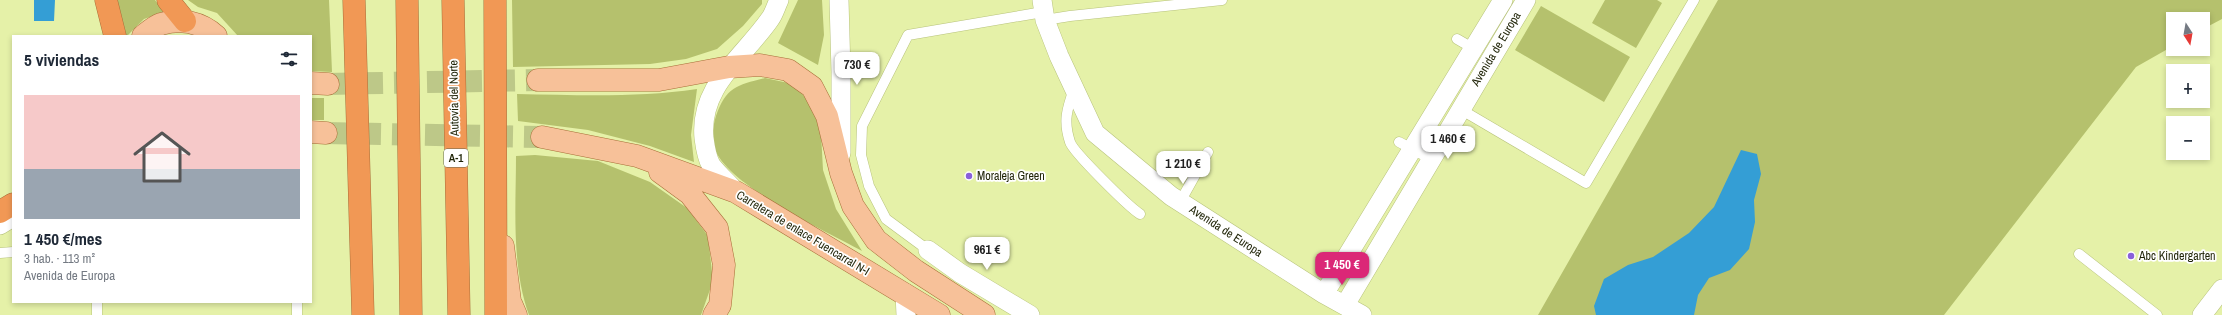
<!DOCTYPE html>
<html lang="es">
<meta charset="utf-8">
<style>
body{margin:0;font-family:"Archivo Narrow",sans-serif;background:#f6f6f7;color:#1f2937;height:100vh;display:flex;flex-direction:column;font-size:15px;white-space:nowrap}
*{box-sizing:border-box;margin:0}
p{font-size:13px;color:#747a83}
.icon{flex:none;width:22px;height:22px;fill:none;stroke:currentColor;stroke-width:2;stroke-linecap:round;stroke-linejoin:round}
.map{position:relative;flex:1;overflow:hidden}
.side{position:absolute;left:12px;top:35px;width:300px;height:268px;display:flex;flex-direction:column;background:#fff;border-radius:0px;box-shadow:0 2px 6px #0003}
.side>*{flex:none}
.needle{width:26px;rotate:169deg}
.buttons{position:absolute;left:2166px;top:12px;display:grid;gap:8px}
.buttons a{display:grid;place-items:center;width:44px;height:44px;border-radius:0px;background:#fff;box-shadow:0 2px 6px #0003;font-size:20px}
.price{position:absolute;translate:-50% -34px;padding:0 9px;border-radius:8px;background:#fff;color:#222;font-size:13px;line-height:26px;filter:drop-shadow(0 1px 2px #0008)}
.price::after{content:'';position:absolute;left:50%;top:24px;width:12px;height:9px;margin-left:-6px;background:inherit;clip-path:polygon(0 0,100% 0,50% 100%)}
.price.selected{background:#db2777;color:#fff}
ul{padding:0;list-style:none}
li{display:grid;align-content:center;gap:8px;height:212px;padding:0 12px}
li span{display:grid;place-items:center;height:124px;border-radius:0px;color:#555}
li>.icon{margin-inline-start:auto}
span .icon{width:72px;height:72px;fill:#fffc;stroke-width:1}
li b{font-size:17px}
h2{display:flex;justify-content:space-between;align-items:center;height:48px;padding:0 12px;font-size:17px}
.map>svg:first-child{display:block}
.green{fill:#b5c16d}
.water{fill:#349ed5}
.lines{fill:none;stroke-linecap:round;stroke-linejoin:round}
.primary-tunnel{stroke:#bdc888;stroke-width:22;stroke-dasharray:22 11;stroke-linecap:butt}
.lane-casing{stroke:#b8c37c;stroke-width:11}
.street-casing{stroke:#b8c37c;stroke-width:20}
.primary-casing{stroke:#a86f39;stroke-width:23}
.highway-casing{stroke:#a86f39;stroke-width:23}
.lane{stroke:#fff;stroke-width:10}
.street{stroke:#fff;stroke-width:19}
.primary{stroke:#f7c199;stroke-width:22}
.highway{stroke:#f19855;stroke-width:22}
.poi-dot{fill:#8960da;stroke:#fff;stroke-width:1.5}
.labels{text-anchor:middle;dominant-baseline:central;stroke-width:3.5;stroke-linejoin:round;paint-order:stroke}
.shield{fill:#fff;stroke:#626551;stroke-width:1}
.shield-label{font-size:11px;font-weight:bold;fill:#1f2306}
.street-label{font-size:12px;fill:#1f2306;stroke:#fff}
.poi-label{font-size:12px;fill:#1f2306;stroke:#fff;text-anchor:start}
</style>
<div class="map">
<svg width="2222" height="315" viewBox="0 0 2222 315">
<rect width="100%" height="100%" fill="#e5f1a8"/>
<!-- green -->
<path class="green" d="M113,0H155L164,12L144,19L127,36H121Z
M188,0H329L332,72L311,71V36H238L217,13L198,7Z
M512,0H762V4L743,26L717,49L686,59L650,64L513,67Z
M798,0H822L824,35L818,65L778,43Z
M1605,0H1657L1662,3L1636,48L1592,23Z
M1718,0H2222V19L2203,29V19H2173V46L2136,67L1944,315H1538Z
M1541,6L1630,57L1604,102L1515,50Z
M765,78L793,84L815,108L821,133L823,170L836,209L862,251C829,233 722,183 714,146C712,136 713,125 716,116C726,87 737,85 765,78Z
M697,89L691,135L694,162L650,146L588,130L518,121L517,94C576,95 637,98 697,89Z
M311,98H324V120H311Z
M535,155L598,161L650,182L687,208L708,236L713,281L701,315H529C511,265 516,208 516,156Z"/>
<!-- water -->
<path class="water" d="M34,0H55L54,21H34Z
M1741,150L1757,154L1761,174L1754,200L1755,222L1749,249L1730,270L1709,278L1698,295L1694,315H1596L1594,306L1604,279L1628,265L1653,257L1689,233L1714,207Z"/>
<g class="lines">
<!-- primary-tunnel -->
<path class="primary-tunnel" d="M328,84L538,80
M326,133L542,137"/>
<!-- lane casing -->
<g class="lane-casing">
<path id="lane" d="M1045,20L1070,16L1222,0
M1457,39L1476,50
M1074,89C1067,109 1063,121 1070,142C1073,152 1129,207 1140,214
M1460,109L1586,183L1694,0
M1399,142L1431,159
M1180,202L1208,152
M928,250L886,219L869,186L861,155L862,126L908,35L1043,12
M0,253L13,252
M2079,254L2157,315
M97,302V315
M297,302V315"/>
</g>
<!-- street casing -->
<g class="street-casing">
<path id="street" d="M839,0L841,72V153
M1042,0L1045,20L1059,56L1095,133L1171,196L1324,294L1362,315
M736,192C728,183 718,174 711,165C707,158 705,146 704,138C699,86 743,58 770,19C774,14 776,6 779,0
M0,225L13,217
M928,250L960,273L1030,315
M905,293L906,315
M1324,294L1503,0
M1345,305L1526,0
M2202,315L2222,289"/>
</g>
<!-- primary casing -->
<g class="primary-casing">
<path id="primary" d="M143,36C148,32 155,26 161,24C181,18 201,22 216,36
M538,80H659L729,67L760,65L788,70L812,87L827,116L841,173L853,206L876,240L916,271L984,315
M311,83L328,84
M311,132L326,133
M542,137L637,156L736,192L939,315
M660,172L690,194L717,228L724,265L720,305L714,315
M503,246L510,301L516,315"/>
</g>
<!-- highway casing -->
<g class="highway-casing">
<path id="highway" d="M106,0L115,36
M168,0L185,21
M354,0L363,315
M407,0L411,315
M453,0L459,315
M495,0L496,315
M0,212L13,204"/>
</g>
<!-- lane -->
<use href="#lane" class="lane"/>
<!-- street -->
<use href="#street" class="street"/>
<!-- primary -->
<use href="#primary" class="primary"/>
<!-- highway -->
<use href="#highway" class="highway"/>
</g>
<!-- markers -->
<g class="poi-dot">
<circle cx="969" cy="176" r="4"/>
<circle cx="2131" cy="256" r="4"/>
</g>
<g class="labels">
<!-- shield labels -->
<rect class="shield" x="444" y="149" width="24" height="18" rx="3"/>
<g class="shield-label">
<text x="456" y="158">A-1</text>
</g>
<!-- street labels -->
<g class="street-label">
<text transform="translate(1496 49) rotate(-59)">Avenida de Europa</text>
<text transform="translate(454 98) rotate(-91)">Autovía del Norte</text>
<text transform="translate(1226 231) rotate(33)">Avenida de Europa</text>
<text transform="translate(803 233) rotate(31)">Carretera de enlace Fuencarral N-I</text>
</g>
<!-- poi labels -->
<g class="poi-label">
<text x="977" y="176">Moraleja Green</text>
<text x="2139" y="256">Abc Kindergarten</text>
</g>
</g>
</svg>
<div class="buttons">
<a><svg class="needle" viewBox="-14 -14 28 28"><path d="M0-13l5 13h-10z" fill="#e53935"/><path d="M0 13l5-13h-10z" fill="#747a83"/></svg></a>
<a>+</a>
<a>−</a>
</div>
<b class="price" style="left:857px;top:86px">730 €</b>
<b class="price" style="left:1448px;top:160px">1 460 €</b>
<b class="price" style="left:1183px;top:185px">1 210 €</b>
<b class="price" style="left:987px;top:271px">961 €</b>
<b class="price selected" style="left:1342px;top:286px">1 450 €</b>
<section class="side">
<h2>5 viviendas<svg class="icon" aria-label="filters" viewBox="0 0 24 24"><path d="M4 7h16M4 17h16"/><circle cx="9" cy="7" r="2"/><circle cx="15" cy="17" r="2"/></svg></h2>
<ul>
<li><span style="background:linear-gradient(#f6c9c9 60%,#9aa5b1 0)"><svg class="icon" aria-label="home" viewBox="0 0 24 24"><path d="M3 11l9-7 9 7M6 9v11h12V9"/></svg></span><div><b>1 450 €/mes</b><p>3 hab. · 113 m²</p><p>Avenida de Europa</p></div></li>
</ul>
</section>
</div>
